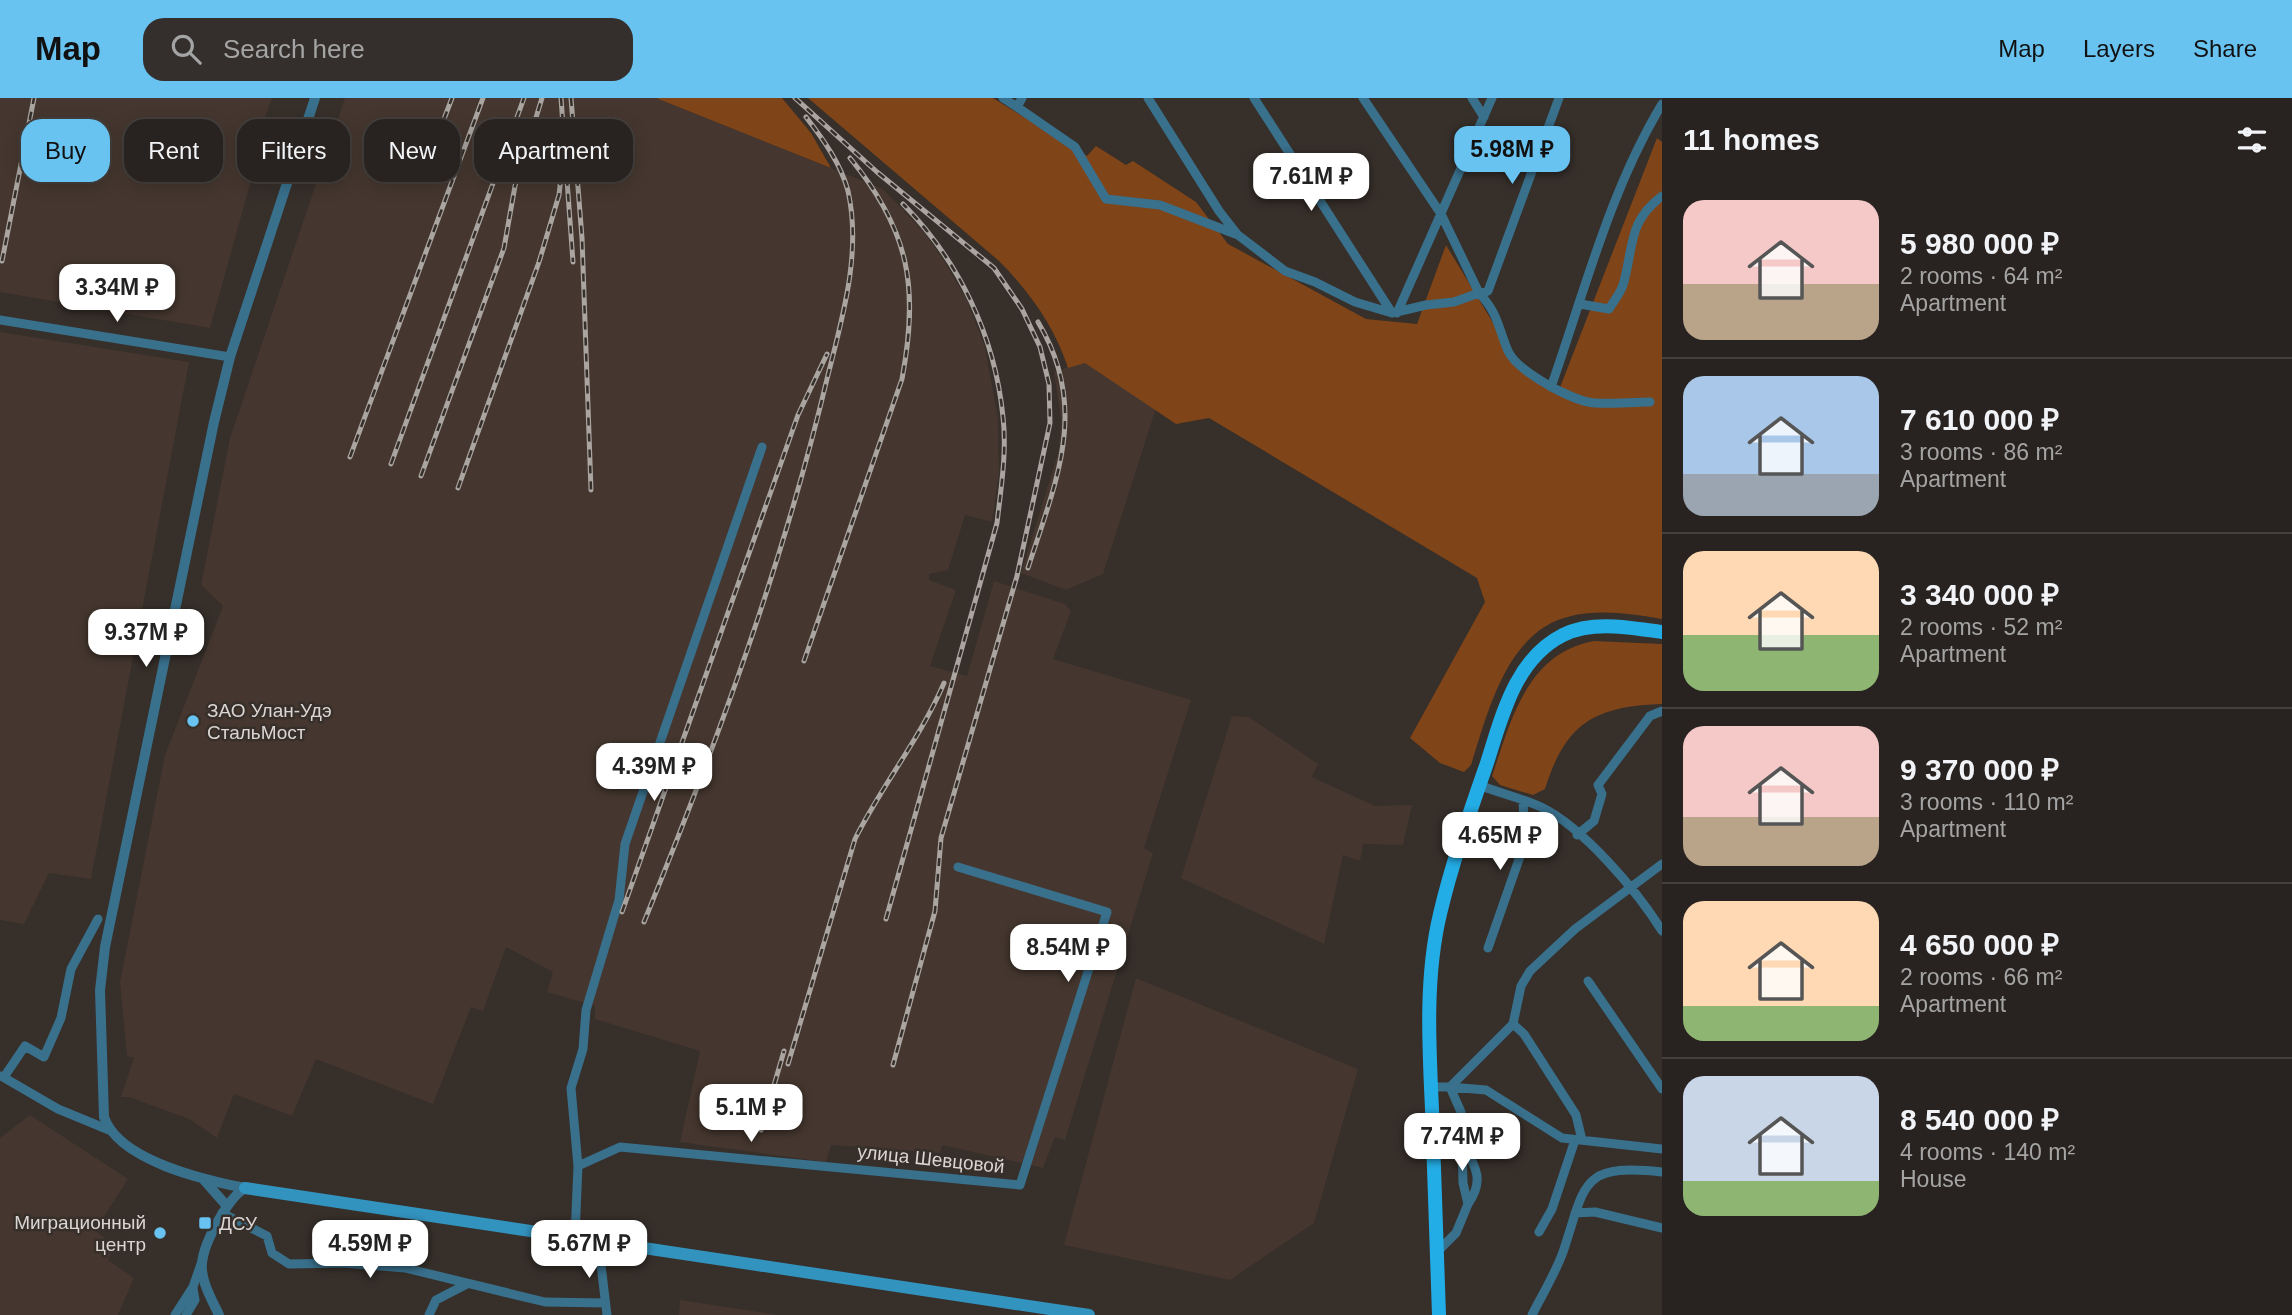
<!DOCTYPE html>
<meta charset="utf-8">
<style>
body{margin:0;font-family:Helvetica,sans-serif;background:#342f2d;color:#f1f3f6;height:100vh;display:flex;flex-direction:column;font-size:26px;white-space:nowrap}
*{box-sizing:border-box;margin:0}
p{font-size:23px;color:#a5a4a5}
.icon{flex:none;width:38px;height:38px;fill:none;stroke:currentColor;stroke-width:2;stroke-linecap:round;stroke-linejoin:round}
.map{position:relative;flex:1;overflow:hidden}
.panel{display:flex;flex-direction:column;background:#282320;width:630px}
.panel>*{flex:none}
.banner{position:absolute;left:21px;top:21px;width:665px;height:63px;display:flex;gap:14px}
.price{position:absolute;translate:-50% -60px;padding:0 16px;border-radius:14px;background:#fff;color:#222;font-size:23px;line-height:46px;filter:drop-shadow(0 2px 4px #0008)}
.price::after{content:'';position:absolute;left:50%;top:42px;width:21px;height:16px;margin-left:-10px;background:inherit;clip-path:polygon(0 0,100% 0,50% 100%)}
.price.current{background:#69c3f1;color:#111}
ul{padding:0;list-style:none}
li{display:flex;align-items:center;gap:21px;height:175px;padding:0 21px}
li+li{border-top:2px solid #44403e}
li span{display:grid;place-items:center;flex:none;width:196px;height:140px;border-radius:21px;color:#555}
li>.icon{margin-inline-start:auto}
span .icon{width:84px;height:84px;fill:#fffc;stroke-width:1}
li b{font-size:30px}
h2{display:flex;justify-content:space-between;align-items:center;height:84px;padding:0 21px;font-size:30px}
.tag{padding:0 24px;border-radius:21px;background:#282320;box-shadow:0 4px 18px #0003,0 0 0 2px #44403e;font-size:24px;line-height:63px}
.tag.current{background:#69c3f1;color:#111}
header{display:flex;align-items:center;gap:42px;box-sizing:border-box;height:98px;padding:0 35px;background:#69c3f1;color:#111}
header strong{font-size:33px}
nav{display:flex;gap:38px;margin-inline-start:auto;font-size:24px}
.search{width:490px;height:63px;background:#342f2d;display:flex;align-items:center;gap:18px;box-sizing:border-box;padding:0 24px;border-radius:21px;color:#a5a4a5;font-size:26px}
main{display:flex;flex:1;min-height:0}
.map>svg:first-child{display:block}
.built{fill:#45372f}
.green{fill:#7f4418}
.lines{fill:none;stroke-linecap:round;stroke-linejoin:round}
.minor{stroke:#39708c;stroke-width:9}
.tertiary{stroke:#39708c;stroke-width:10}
.secondary{stroke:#3393bf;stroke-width:12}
.primary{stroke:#23ade6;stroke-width:14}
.rail-casing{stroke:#aaa5a1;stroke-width:5}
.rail{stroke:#362f2a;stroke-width:2.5;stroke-dasharray:8;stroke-linecap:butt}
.poi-dot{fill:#69c3f1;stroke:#362f2a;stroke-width:2.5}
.labels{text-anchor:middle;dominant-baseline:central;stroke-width:5;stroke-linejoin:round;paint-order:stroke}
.poi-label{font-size:19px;fill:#dbd6d3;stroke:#362f2a;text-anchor:start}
.street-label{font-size:19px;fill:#dbd6d3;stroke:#362f2a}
</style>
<header>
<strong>Map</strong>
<div class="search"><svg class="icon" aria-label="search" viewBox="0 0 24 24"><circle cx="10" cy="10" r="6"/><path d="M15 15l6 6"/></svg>Search here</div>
<nav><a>Map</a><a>Layers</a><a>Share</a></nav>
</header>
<main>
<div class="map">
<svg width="1662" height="1217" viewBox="0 0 1662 1217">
<rect width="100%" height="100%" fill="#362f2a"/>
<!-- built -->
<path class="built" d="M0,0H272L253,53L259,54L210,230L0,194Z
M345,0H656L883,91L924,134L943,161L967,202L985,250L998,320L999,375L992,424L965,417L948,472L929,476V482L956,492L930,568L967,578L994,483L1065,506L1071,513L1053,561L1191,602L1144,750L1153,755L1065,1042L1055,1039L1043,1070L942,1047L940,1055L831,1047L826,1064L680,1044L700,953L595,921V908L547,894L553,874L506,849L483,913L471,909L433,1006L316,961L292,1018L234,996L217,1040L189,1021L129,999H121L134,960L127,958L120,884L165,657L223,508L201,487L230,340Z
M0,234L189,264L91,781L49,775L24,826L0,822Z
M1085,264L1156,310L1103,476L1066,492L1021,475L1059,352L1061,321L1054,274Z
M1232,618L1249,619L1318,666L1312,679L1375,708L1412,707L1403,747L1363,746L1360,763L1343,757L1324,846L1181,780Z
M1136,880L1358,971L1314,1125L1230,1182L1064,1147Z
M30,1017L128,1081L95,1133L115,1148L108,1162L134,1180L118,1217H0V1040Z
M680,1202L778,1217H679Z"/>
<!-- green -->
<path class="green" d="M656,0H782L811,35L831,70Z
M808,0H993L1087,58L1096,48L1126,67L1133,63L1196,104L1228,146L1366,221L1417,226L1446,147L1524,276L1559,292L1657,40L1662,44V521C1632,516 1601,511 1571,518C1507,532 1488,614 1471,667L1464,674L1440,665L1410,640L1485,504L1477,480L1209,320L1176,326L1085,265L1068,270C1055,229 1029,193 999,163Z
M1594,543L1662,546V606C1594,608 1565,626 1545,691L1533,697L1500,687L1492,678C1511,622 1527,555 1594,543Z"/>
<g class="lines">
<!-- minor -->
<path class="minor" d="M1003,0L1017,9
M1022,0L1017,9L1075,49L1106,101L1160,107L1238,137L1285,173L1315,184L1355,204L1392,215L1426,207L1454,204L1479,195C1498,215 1498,229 1508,253C1517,273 1573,304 1595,305C1613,306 1632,304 1650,304
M1148,0L1219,113L1237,136
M1254,0L1392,215
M1363,0L1441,116L1479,195L1488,193L1559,0
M1472,0L1484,19
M1580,206L1609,211C1613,204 1620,196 1623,187C1634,150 1627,124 1662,98
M1397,215L1492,0
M0,222L230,259
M1551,289C1584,195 1610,92 1662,6
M1479,687C1499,695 1522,700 1541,709C1583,729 1638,794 1662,833
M1577,737L1594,723L1602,696L1598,687L1650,618L1662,613
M1488,850L1525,744L1523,703
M1588,883L1662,991
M1513,926L1524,936L1576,1017L1582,1042
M1,978L58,1011L109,1032
M4,979L25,948L44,959L61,920L71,871L98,821
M1431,989H1450L1513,926L1521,888L1530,873L1575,831L1662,766
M1450,989L1486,992L1562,1040L1662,1051
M1463,1048C1477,1069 1484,1084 1468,1106
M578,1068L571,990L583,951L586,912L619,802L625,746L762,349
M222,1115L267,1138L272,1155L289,1166L344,1165L405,1170L545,1204L605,1205
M1575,1115L1595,1114L1662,1130
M1539,1134L1552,1111L1575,1042
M575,1138L578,1068L620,1049L1020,1087L1107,814L958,769
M598,1142L607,1217
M1437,1154L1456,1135L1468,1106L1463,1085L1461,1014L1450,989
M175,1217L193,1189L201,1166
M186,1217L195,1202L193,1190
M429,1217L436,1202L467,1186
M1532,1217C1542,1197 1555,1176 1563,1154C1586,1086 1579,1065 1662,1074"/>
<!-- tertiary -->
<path class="tertiary" d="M204,1082L226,1107
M245,1090C205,1082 119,1063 104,1019L100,892L105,849L214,324L230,259L315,0
M219,1217C212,1202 200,1182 202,1165C204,1144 228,1100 245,1090"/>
<!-- secondary -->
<path class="secondary" d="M245,1090L1089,1217"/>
<!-- primary -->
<path class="primary" d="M1439,1217C1437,1148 1434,1080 1432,1011C1429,947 1425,879 1440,816C1452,765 1470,714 1487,665C1502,618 1515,561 1563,537C1593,522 1631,530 1662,534"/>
<!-- rail casing -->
<g class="rail-casing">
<path id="rail" d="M561,0L573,164
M571,0L582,140L591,392
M795,0L877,74L994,170L1022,211L1040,249L1049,286L1050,325L1017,478L941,740L935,813L893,967
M444,21L452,0
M2,163L34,0
M350,359L483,0
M391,366L524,0
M421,378L504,150L515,88L542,0
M458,390L539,164L559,97L564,51
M1028,470C1056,383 1090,310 1038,224
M804,563L902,281C919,190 910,133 850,60
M622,814L798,317L827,256
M886,821L997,425C1001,390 1007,354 1003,319C995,238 959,163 903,106
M644,824C716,647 783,466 827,281C842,221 862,155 848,93C841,66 823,41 806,19
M788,966L855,741C882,687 920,641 944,585
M761,1032L784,953"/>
</g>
<!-- rail -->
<use href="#rail" class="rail"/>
</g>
<!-- markers -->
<g class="poi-dot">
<circle cx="193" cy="623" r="7"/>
<rect x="198" y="1118" width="14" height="14" rx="3.5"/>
<circle cx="160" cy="1135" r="7"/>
</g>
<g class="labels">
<!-- poi labels -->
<g class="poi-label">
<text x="207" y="612">ЗАО Улан-Удэ<tspan x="207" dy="22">СтальМост</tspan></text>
<text x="146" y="1124" text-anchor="end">Миграционный<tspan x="146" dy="22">центр</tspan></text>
<text x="219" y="1125">ДСУ</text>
</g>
<!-- street labels -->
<g class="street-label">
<text transform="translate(931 1061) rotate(6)">улица Шевцовой</text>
</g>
</g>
</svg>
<b class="price current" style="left:1512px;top:88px">5.98M ₽</b>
<b class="price" style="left:1311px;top:115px">7.61M ₽</b>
<b class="price" style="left:117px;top:226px">3.34M ₽</b>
<b class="price" style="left:146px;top:571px">9.37M ₽</b>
<b class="price" style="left:654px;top:705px">4.39M ₽</b>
<b class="price" style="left:1500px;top:774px">4.65M ₽</b>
<b class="price" style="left:1068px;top:886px">8.54M ₽</b>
<b class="price" style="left:751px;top:1046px">5.1M ₽</b>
<b class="price" style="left:1462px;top:1075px">7.74M ₽</b>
<b class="price" style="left:370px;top:1182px">4.59M ₽</b>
<b class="price" style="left:589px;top:1182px">5.67M ₽</b>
<div class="banner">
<a class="tag current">Buy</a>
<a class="tag">Rent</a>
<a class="tag">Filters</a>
<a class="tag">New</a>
<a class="tag">Apartment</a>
</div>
</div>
<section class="panel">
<h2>11 homes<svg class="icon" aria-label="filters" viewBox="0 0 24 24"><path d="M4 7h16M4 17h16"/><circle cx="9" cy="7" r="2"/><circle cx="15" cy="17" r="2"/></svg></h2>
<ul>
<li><span style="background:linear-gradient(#f6c9c9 60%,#b9a48a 0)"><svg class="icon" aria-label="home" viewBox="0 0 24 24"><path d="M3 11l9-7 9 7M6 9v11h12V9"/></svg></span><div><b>5 980 000 ₽</b><p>2 rooms · 64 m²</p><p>Apartment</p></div></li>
<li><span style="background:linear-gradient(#a9c7e8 70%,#9aa5b1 0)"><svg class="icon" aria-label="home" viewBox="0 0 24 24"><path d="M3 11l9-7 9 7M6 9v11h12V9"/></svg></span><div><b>7 610 000 ₽</b><p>3 rooms · 86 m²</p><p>Apartment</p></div></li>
<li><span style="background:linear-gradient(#ffd9b3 60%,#8fb573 0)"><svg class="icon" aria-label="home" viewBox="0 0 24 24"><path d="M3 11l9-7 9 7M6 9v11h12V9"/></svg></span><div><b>3 340 000 ₽</b><p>2 rooms · 52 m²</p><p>Apartment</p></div></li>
<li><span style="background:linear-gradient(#f6c9c9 65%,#b9a48a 0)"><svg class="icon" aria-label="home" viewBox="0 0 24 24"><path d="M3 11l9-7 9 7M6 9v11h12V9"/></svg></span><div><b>9 370 000 ₽</b><p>3 rooms · 110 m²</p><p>Apartment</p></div></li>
<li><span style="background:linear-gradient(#ffd9b3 75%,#8fb573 0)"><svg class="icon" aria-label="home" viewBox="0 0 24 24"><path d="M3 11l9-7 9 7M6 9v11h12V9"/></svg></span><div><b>4 650 000 ₽</b><p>2 rooms · 66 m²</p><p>Apartment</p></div></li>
<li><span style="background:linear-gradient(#c9d6e8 75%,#8fb573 0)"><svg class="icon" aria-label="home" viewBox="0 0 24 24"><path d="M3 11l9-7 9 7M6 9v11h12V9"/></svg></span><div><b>8 540 000 ₽</b><p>4 rooms · 140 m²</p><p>House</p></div></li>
</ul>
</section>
</main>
